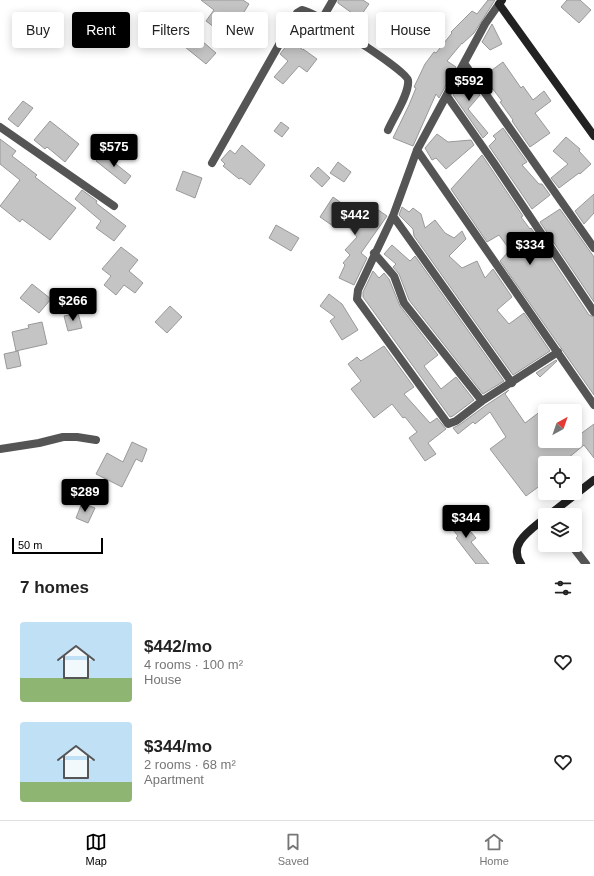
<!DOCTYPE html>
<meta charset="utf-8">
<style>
body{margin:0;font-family:Helvetica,sans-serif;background:#f2f2f2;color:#222;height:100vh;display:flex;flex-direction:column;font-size:15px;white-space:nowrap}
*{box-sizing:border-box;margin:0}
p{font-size:13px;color:#767676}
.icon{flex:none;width:22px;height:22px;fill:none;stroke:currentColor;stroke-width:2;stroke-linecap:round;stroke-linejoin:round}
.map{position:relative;height:564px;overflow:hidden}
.drawer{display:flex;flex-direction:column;background:#fff;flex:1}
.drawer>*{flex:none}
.hud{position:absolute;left:12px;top:12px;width:570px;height:36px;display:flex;gap:8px}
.needle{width:26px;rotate:40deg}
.tools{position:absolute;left:538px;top:404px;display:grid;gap:8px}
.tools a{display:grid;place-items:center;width:44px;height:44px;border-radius:4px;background:#fff;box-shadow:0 2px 10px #0003;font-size:20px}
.scale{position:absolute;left:12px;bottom:10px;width:91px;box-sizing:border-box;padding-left:4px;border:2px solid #000;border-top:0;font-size:11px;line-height:14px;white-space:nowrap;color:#000;-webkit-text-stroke:3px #fff;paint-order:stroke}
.price{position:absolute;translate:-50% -34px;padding:0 9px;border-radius:4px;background:#000;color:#fff;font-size:13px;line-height:26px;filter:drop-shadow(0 1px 2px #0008)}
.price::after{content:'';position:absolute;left:50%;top:24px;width:12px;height:9px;margin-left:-6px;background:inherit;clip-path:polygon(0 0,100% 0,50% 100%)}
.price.current{background:#222;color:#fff}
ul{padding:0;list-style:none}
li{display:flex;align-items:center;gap:12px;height:100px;padding:0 20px}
li span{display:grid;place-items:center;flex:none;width:112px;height:80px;border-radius:4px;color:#555}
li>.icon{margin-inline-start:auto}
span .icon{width:48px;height:48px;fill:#fffc;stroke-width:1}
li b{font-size:17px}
h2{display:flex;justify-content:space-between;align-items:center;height:48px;padding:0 20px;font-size:17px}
.tag{padding:0 14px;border-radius:4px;background:#fff;box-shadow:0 2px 10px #0003;font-size:14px;line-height:36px}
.tag.current{background:#000;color:#fff}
.tabs{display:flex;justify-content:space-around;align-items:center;height:56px;border-top:1px solid #e0e0e0;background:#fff;font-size:11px;color:#767676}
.tabs a{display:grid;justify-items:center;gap:2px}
.tabs .current{color:#000}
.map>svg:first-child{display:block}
.building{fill:#c4c4c4;stroke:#999}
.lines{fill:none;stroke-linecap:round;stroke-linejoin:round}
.street{stroke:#555;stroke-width:8}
.secondary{stroke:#222;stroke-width:8}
</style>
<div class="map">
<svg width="594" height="564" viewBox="0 0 594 564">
<rect width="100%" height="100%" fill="#fff"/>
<!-- building -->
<path class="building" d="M201,0H243L249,4L239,20L233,17L222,33L206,21L214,10Z
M338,0H363L369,4L359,18L338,3Z
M488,0H495L474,33L462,44V43L447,61L456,67L439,98L436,94L413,146L393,138L409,105L416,88L414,87L425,64L434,52L436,53L452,33L451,32L472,11L477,14Z
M567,0H580L591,10L579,23L561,7Z
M392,15L401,21L391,35L383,29Z
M492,24L502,44L490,50L482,42Z
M195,35L216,53L206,64L185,47Z
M291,40L303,50V49L317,59L307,72L299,66L283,84L274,77L288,61L280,54Z
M503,62L521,88L523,86L533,100L544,91L551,101L535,113L550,133L530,147L512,121L513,120L500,102L502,101L489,84L487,86L481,78Z
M464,74L480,95L468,109L488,133L483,138L453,95Z
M23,101L33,108L18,127L8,119Z
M50,121L79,144L65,162L47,147L45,149L34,140Z
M281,122L289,128L282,137L274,131Z
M503,128L527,162L522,165L539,184H542L550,195L532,209L489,146L496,139L493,136Z
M437,134L448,142L471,140L474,145L446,169L436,158L432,160L425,148Z
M566,137L580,149L579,151L591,164L580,174L579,173L559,188L551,178L568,164L553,151Z
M0,139L16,151L12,156L37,175L35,177L76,208L50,240L22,219L20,222L0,206L20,180L0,164Z
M242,145L265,165L250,185L241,178L239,179L223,166L225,164L221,160L230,150L235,154Z
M102,153L131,176L125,184L96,161Z
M482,155L523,216L521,217L530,229L531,228L589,315L594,317V395L500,261L510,250L499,235L487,242L451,189Z
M338,162L351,172L344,182L330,173Z
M318,167L330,178L322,187L310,176Z
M183,171L202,178L195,198L176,190Z
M82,190L97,201L96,203L126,226L114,241L96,228L101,221L75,199Z
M594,194V213L584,224L575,211Z
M333,197L347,207L343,211L360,222L371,205L387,216L361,253L367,258L354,285L339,278L345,265L343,263L350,255L345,250L357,237L340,216L333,226L320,217Z
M402,207L409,212L413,208L421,214L425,228L435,220L445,233L454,238L462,231L466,239L449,256L462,268L477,261L485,278L493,269L512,297L497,310L509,324L524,313L550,351L513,375L414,236L413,229L399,215Z
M560,209L594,257V302L540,222Z
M276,225L299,238L291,251L269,238Z
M392,245L410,261L415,256L504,381L483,394L409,300L399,274L393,267L396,264L384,254Z
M121,247L138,260L129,271L143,283L135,293L124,285L116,295L104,285L111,276L102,269Z
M373,271L379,278L384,273L389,279L400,306L438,355L424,366L441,389L456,377L474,400L453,416L450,417L363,297V292Z
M32,284L51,299L39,313L20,298Z
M329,294L342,304L358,330L342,340L330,321L335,317L320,306Z
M170,306L182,317L167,333L155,322Z
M78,313L82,328L68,331L64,316Z
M42,322L47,344L16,351L12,332L29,328L28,325Z
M384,346L414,387L404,394L430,423L437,418L446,429L428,443L436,454L425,461L409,438L417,432L405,417L403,418L392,404L374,418L351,389L361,381L348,364L357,357L361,361Z
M18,351L21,366L7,369L4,354Z
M556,360L557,361L540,377L536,373Z
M509,390L505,394L525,423L545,408V441H575V438L594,424V458L584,445L562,463H545V482L526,496L490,449L506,437L490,412L475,424L473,422L458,434L453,428L459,425L485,406Z
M132,442L147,449L142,462L136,459L122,487L96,474L107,453L123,462Z
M82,503L95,508L88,523L76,518Z
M454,512L476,538L471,542L489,564H476L456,538L458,536L445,520Z"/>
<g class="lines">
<!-- street -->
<path class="street" d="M499,4L485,24L417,150L393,216L358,290L357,299L448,424L456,421L482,401L558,352
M322,19L333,0
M464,63L594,248
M447,96L494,163L594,312
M0,127L114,206
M417,150L594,405
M212,163L297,13L302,10C315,12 406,70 408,80C410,93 393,118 388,130
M393,216L512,383
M374,253L394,276L404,303L482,401
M0,449L39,443L63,437H77L96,440
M573,547L586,564"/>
<!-- secondary -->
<path class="secondary" d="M502,0L499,4L594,136
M549,515L594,480
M521,564C507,544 531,530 545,518"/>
</g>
</svg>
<div class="tools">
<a><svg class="needle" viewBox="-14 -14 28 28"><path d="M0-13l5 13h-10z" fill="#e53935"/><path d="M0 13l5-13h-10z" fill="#767676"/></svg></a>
<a><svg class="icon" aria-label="locate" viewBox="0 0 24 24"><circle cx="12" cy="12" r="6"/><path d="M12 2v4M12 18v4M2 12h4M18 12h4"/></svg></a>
<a><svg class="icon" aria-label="layers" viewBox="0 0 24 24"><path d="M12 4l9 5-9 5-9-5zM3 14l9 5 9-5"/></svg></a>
</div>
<div class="scale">50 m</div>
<b class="price" style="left:469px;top:102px">$592</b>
<b class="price" style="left:114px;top:168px">$575</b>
<b class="price current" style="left:355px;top:236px">$442</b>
<b class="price" style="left:530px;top:266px">$334</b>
<b class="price" style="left:73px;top:322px">$266</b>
<b class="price" style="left:85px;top:513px">$289</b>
<b class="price" style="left:466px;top:539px">$344</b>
<div class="hud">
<a class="tag">Buy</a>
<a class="tag current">Rent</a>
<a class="tag">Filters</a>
<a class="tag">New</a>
<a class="tag">Apartment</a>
<a class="tag">House</a>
</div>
</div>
<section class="drawer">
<h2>7 homes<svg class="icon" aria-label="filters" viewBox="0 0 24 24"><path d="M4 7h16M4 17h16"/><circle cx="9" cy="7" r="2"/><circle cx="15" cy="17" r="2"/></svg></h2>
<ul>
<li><span style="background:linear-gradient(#bfe0f5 70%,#8fb573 0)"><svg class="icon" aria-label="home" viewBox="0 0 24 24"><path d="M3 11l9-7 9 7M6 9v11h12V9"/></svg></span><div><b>$442/mo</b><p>4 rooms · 100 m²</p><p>House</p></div><svg class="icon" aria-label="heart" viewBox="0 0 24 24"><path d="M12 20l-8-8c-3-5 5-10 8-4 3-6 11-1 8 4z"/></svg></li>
<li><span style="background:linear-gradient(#bfe0f5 75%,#8fb573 0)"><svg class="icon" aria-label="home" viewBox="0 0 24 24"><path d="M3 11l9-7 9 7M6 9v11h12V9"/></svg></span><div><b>$344/mo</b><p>2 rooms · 68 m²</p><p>Apartment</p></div><svg class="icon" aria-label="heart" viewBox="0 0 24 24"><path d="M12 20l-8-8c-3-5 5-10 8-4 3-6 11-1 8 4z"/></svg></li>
</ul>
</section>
<nav class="tabs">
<a class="current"><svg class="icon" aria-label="map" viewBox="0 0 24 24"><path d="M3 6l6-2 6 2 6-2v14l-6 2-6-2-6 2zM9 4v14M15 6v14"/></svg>Map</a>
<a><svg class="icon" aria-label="saved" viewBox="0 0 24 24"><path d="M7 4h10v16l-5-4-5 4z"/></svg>Saved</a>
<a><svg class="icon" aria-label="home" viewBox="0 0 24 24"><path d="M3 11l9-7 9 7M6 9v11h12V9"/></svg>Home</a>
</nav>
